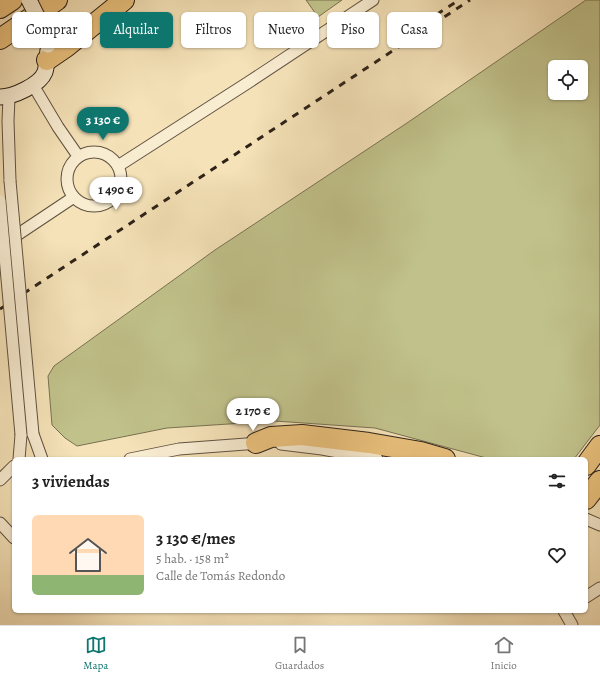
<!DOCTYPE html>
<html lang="es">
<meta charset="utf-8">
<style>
body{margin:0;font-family:Alegreya,serif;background:#f2f2f2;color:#222;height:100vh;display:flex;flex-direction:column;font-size:15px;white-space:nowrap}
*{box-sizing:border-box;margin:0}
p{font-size:13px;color:#767676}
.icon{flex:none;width:22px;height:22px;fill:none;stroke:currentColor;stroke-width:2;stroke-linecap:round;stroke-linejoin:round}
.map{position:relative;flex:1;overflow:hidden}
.side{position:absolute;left:12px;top:457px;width:576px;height:156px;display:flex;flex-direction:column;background:#fff;border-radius:6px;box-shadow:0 1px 3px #0004}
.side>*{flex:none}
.top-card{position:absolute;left:12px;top:12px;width:576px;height:36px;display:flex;gap:8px}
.controls{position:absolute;left:548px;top:60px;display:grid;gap:8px}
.controls a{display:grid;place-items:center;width:40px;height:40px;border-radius:6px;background:#fff;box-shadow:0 1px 3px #0004;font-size:20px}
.price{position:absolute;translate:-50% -34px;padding:0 9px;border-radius:14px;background:#fff;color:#222;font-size:13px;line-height:26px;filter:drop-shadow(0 1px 2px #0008)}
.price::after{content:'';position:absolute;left:50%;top:24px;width:12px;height:9px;margin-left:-6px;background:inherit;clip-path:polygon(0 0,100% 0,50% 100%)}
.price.on{background:#0f766e;color:#fff}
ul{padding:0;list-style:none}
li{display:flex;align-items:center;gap:12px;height:100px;padding:0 20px}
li+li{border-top:1px solid #e0e0e0}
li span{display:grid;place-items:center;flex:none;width:112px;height:80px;border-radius:6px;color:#555}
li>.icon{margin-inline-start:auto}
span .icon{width:48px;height:48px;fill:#fffc;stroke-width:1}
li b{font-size:17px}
h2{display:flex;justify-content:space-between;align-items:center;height:48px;padding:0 20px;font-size:17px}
.chip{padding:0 14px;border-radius:6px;background:#fff;box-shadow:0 1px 3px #0004;font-size:14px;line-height:36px}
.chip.on{background:#0f766e;color:#fff}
.menu{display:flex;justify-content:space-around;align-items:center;height:56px;border-top:1px solid #e0e0e0;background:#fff;font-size:11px;color:#767676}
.menu a{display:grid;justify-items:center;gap:2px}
.menu .on{color:#0f766e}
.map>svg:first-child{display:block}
.green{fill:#c1c28b;stroke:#787252;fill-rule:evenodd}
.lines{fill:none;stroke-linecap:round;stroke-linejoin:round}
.street-casing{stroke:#605240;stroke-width:13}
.secondary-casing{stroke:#2e2218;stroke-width:17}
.highway-casing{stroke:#2e2218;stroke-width:22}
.street{stroke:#f8ecd1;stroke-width:11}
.secondary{stroke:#f8ecd1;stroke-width:15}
.highway{stroke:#eac17c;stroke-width:20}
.rail{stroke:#2e2218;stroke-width:3;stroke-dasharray:7 7;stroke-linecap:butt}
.street-bridge-casing{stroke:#605240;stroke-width:13;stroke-linecap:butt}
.secondary-bridge-casing{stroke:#2e2218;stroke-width:17;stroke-linecap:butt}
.street-bridge{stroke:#f8ecd1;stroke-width:11}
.secondary-bridge{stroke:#f8ecd1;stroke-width:15}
</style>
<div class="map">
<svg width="600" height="625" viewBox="0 0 600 625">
<rect width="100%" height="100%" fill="#f5e2b8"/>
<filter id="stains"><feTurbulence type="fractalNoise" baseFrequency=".005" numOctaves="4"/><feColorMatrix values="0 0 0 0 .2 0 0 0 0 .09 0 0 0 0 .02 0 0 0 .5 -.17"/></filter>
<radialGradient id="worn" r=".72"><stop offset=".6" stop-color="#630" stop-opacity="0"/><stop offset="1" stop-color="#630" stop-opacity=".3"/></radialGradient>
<!-- green -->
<path class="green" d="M306,0H342L318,17Z
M586,0H600V425L574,459H490L375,428L275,421L167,428L77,446L65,438L52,425L48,376L54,366L215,250L407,123ZM555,67H581V93H555Z"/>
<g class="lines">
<!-- street casing -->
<g class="street-casing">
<path id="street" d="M33,85L58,127L78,156
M9,97L8,121L10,181
M67 179a27 27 0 1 1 54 0a27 27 0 1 1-54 0Z
M118,166L249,82L373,0
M8,241L74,197
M33,434L42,459
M281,444L322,449L377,459
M19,459L21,435
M130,459L179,449L260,443
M0,480L14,466
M586,519L600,525
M0,523L14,538
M586,597L600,588
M564,611L572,625"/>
</g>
<!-- secondary casing -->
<g class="secondary-casing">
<path id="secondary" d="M0,97C13,97 40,85 45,72C47,65 47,57 48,50"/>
</g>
<!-- highway casing -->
<g class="highway-casing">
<path id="highway" d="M0,8L12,0
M0,39L57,0
M47,60L66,47L124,0
M256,443L271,437L302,435L369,443L421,452L445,459
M586,465L600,446
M586,499L600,481"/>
</g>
<!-- street -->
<use href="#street" class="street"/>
<!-- secondary -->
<use href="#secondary" class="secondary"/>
<!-- highway -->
<use href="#highway" class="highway"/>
<!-- rail -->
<path class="rail" d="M425,22L459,0
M0,309L470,0"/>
<!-- street-bridge casing -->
<g class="street-bridge-casing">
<path id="street-bridge" d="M10,181L33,434
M0,201L21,435"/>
</g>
<!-- secondary-bridge casing -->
<g class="secondary-bridge-casing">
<path id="secondary-bridge" d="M29,0L40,22L48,45"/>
</g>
<!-- street-bridge -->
<use href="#street-bridge" class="street-bridge"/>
<!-- secondary-bridge -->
<use href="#secondary-bridge" class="secondary-bridge"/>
</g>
<rect width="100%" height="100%" filter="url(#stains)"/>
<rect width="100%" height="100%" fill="url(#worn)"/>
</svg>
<div class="controls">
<a><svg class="icon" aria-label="locate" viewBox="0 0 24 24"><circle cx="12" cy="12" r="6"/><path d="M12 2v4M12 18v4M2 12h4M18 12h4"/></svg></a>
</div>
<b class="price on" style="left:103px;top:141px">3 130 €</b>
<b class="price" style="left:116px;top:211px">1 490 €</b>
<b class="price" style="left:253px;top:432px">2 170 €</b>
<div class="top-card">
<a class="chip">Comprar</a>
<a class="chip on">Alquilar</a>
<a class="chip">Filtros</a>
<a class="chip">Nuevo</a>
<a class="chip">Piso</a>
<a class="chip">Casa</a>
</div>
<section class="side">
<h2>3 viviendas<svg class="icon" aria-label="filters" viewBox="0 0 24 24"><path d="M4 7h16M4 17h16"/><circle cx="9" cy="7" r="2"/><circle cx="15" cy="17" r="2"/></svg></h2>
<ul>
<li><span style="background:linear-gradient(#ffd9b3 75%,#8fb573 0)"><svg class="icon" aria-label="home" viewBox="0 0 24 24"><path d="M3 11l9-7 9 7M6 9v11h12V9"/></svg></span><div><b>3 130 €/mes</b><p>5 hab. · 158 m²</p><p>Calle de Tomás Redondo</p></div><svg class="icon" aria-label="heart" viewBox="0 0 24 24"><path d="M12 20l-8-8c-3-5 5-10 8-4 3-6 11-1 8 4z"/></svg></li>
</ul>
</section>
</div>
<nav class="menu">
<a class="on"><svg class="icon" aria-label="map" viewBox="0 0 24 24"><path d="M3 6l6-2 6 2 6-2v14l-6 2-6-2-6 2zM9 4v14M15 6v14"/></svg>Mapa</a>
<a><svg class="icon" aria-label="saved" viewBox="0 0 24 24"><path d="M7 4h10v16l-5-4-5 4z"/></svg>Guardados</a>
<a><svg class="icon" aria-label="home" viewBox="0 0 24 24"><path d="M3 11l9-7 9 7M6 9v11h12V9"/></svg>Inicio</a>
</nav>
